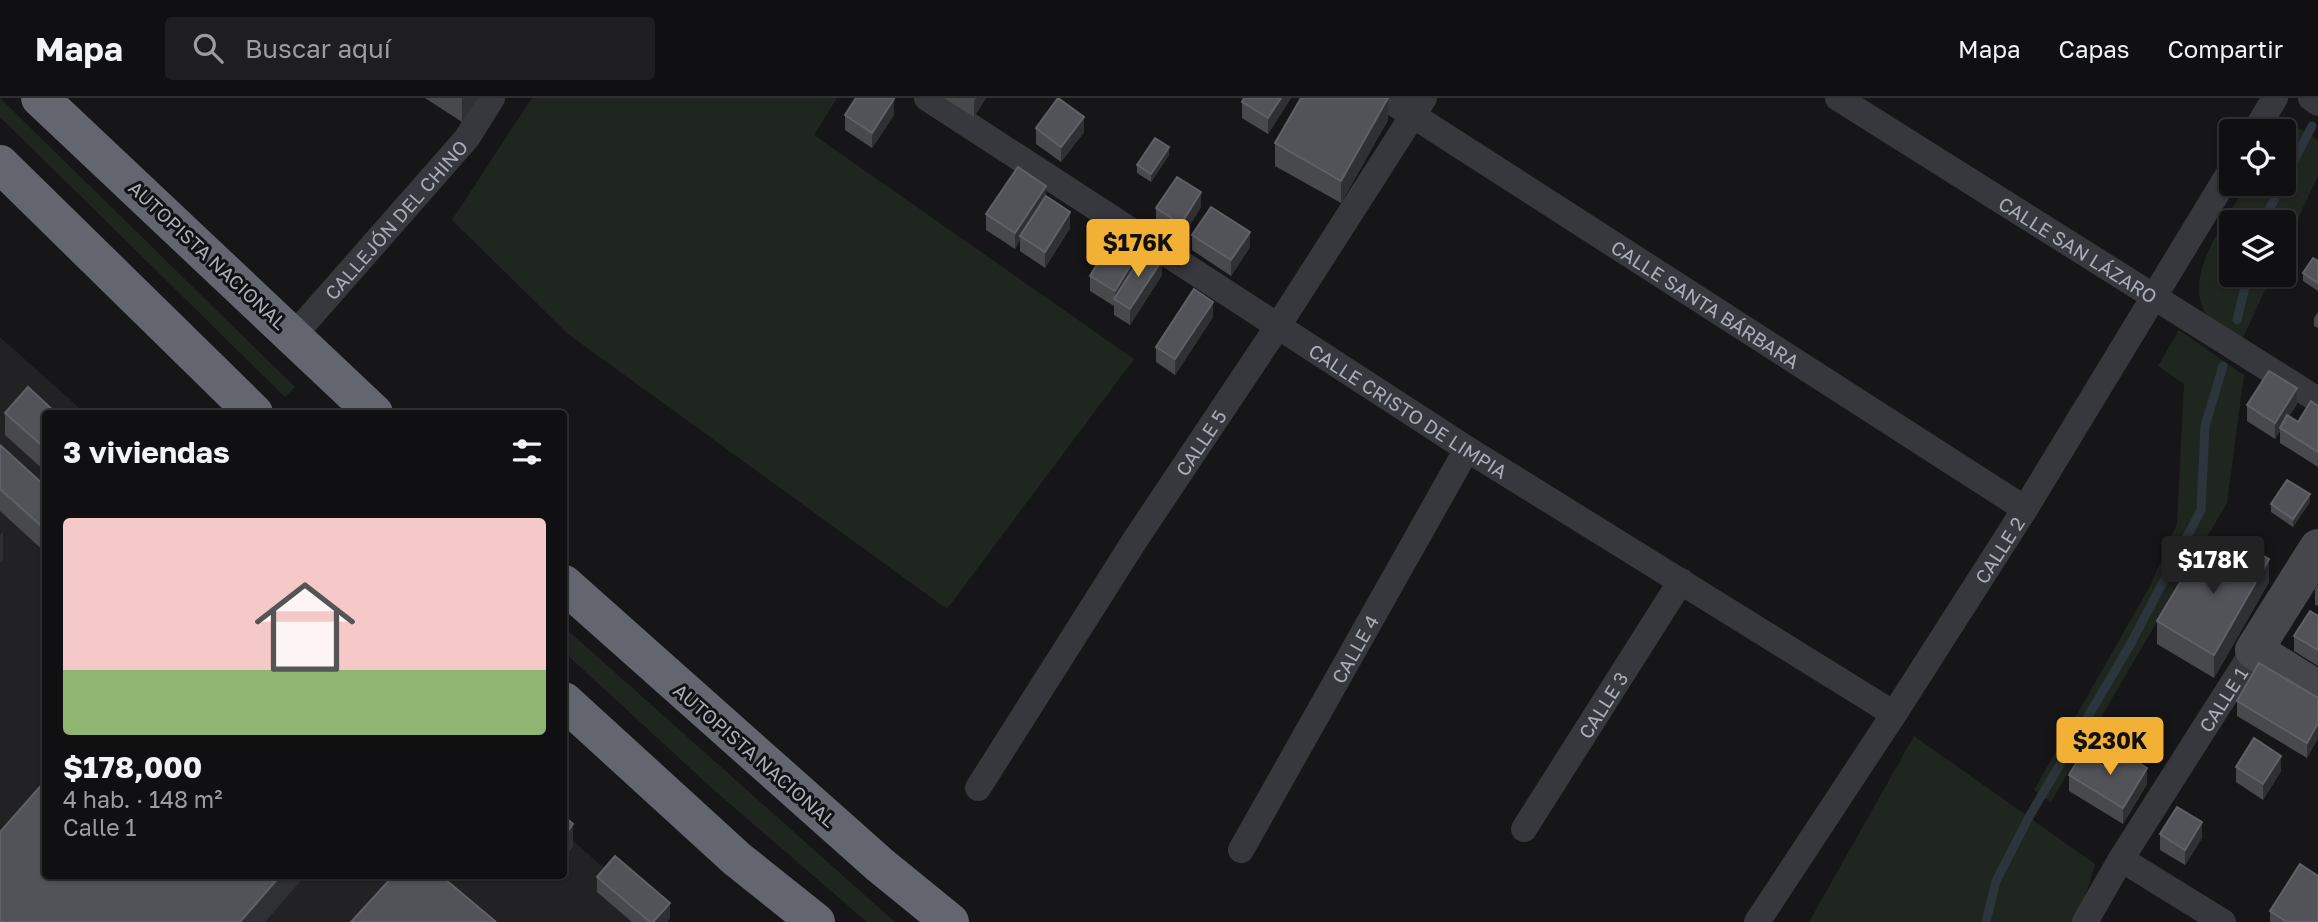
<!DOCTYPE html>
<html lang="es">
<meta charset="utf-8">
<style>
body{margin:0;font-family:"Golos Text",sans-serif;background:#1e1e20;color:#f1f3f6;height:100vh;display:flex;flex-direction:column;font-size:26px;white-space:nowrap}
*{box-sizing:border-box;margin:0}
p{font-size:23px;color:#9c9d9f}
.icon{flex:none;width:38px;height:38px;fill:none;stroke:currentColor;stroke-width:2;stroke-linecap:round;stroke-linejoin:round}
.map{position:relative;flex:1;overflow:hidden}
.side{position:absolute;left:42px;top:312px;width:525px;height:469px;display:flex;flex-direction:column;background:#101012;border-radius:7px;box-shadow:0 2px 5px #0004,0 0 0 2px #303032}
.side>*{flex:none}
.controls{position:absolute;left:2219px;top:21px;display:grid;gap:14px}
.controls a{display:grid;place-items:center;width:77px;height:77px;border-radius:7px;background:#101012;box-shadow:0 2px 5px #0004,0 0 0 2px #303032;font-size:35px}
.price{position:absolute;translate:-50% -60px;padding:0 16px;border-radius:7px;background:#f2b134;color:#111;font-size:23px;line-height:46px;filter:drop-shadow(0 2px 4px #0008)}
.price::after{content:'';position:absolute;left:50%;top:42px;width:21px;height:16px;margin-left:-10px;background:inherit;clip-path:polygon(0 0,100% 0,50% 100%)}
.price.active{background:#222;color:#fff}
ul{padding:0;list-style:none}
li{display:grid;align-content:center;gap:14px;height:371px;padding:0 21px}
li span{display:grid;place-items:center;height:217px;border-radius:7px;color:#555}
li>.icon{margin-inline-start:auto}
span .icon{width:126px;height:126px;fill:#fffc;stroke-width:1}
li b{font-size:30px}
h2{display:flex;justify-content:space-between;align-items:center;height:84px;padding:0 21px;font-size:30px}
header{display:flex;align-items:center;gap:42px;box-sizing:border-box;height:98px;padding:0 35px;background:#101012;border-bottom:2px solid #303032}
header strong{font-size:33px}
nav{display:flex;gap:38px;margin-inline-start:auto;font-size:24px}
.search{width:490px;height:63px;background:#1e1e20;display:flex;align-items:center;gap:18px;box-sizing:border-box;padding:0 24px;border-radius:7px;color:#9c9d9f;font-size:26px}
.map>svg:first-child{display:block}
.built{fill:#222225}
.green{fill:#1e261f}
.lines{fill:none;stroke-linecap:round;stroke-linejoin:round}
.stream{stroke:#2c353c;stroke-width:9}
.street{stroke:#37383d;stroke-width:26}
.secondary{stroke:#45474d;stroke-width:38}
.highway{stroke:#63666e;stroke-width:38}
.wall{fill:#47494d}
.shaded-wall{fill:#2f3033}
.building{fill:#525359;stroke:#5f6168;stroke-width:2}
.labels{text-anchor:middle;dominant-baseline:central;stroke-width:6;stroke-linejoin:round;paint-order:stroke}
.street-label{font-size:19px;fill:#a8adb8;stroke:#111113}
</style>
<header>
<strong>Mapa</strong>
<div class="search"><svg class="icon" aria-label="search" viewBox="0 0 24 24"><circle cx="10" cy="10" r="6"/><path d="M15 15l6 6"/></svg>Buscar aquí</div>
<nav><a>Mapa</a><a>Capas</a><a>Compartir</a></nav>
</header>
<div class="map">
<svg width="2318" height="824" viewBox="0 0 2318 824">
<rect width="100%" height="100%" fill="#161618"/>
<!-- built -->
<path class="built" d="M0,239L85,315H46V777H564V735L666,824H0Z"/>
<!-- green -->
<path class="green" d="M0,0L295,289L285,299L0,19Z
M532,0H837L814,37L1134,261L947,511L568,236L452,122Z
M2286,22L2318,42V78L2284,150V124H2231V177H2272L2242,242C2235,238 2225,235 2219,230C2169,193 2226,122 2248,86H2284V33H2279Z
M2179,232L2244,277L2227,405L2051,704L2034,692L2151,486L2177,426L2184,286L2158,268Z
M564,529L895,824H867L716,694L564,554Z
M1914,638L2095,766L2078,824H1809Z"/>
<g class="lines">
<!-- stream -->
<path class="stream" d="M2284,82L2312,28
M2263,124L2282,86
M2237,222L2248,177
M1986,824L1996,783L2029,719L2130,547L2201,412L2205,328L2223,268"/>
<!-- street -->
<g class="street">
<path id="s1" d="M927,0L1467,351L1894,616"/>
<path id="s2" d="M1386,0L2025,411"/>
<path id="s3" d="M1838,0L2318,302"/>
<path d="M2311,0L2318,5"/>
<path d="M2255,33L2275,0"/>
<path id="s4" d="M294,237L467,40L492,0"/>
<path id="s5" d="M978,690L1135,442L1278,228L1424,0"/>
<path id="s6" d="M1524,731L1681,483"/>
<path id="s7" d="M1241,752L1467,351"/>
<path d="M2121,761L2223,824"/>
<path id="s8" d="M1757,824L1894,616L2025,411L2231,72"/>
<path id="s9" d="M2085,824L2121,761L2254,552"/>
</g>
<!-- secondary -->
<path class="secondary" d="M2318,450L2254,552L2318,592"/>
<!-- highway -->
<path class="highway" d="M40,0L374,315
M0,66L254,315
M564,486L880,767L950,824
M564,603L737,761L816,824"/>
</g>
<!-- wall -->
<path class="wall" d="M425,0H478L462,24Z
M944,0H986L974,19Z
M1291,0L1268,36L1242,20V4Z
M845,17H894L872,50L845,32Z
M1388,22L1341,105L1275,68V45Z
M1036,30L1084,34L1061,64L1036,46Z
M1169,57L1151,84L1137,75V67Z
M1046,98L1070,130L1045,170L1020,153V142L1015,151L986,132V116Z
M1201,109L1181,141L1156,126V110Z
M1192,137L1250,149L1231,178L1192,152Z
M2318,163V193L2303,183V175Z
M1136,167L1162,177L1130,227L1114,217V208L1090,193V178Z
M2318,214V230L2314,228V220Z
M1213,219L1175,277L1156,264V249Z
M2297,306L2289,318L2298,324L2318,308V369L2280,345V333L2275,341L2247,323V307Z
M5,315H46V374L5,337Z
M0,347L46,389V455L0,413Z
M2310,404L2293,429L2271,414V406Z
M2187,480L2269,484L2214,580L2157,546V523Z
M2318,486V508L2315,507V491Z
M2318,518V568L2294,553V538Z
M2318,600L2307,660L2237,618V603Z
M2236,669L2281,673L2263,702L2236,684Z
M2069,677L2147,686L2123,726L2069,693Z
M2160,736L2202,740L2185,767L2160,752Z
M597,779L670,820L667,824H632L597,794Z
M2270,813L2318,824H2270Z"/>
<!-- shaded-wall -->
<path class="shaded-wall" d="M463,0H478L462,24V1Z
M976,0H986L974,19V3Z
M1281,0H1291L1268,36V20Z
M1388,0V22L1341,105V83Z
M894,1V17L872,50V35Z
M1084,19V34L1061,64V49Z
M1169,49V57L1151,84V76Z
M1046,88V103L1020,138V142L1015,151V135Z
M1201,94V109L1181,141V126Z
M1070,114V130L1045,170V154Z
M1250,134V149L1231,178V162Z
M1136,158V173L1115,202V193Z
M1162,162V177L1130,227V211Z
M1213,204V219L1175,277V261Z
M2297,290V306L2281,331L2280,330V333L2275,341V325Z
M2310,396V404L2293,429V421Z
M3,434V462L0,465V437Z
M2269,461V484L2214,580V557Z
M2318,625V641L2307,660V645Z
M2281,658V673L2263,702V686Z
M2147,670V686L2123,726V710Z
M2202,724V740L2185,767V752Z
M573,726V749L564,760V738Z
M281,777H306L265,824H240Z
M670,805V820L667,824H653Z"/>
<!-- building -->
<path class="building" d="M856,0H892L894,1L872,35L845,17Z
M1058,0L1084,19L1061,49L1036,30Z
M1244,0H1281L1268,20L1242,4Z
M1301,0H1388L1341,83L1275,45Z
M1155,40L1169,49L1151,76L1137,67Z
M1018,69L1046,88L1015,135L986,116Z
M1177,79L1201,94L1181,126L1156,110Z
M1046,98L1070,114L1045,154L1020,138Z
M1211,109L1250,134L1231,162L1192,137Z
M1111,143L1136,158L1115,193L1090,178Z
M1146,151L1162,162L1130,211L1114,201Z
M2313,160L2318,163V185L2303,175Z
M1194,191L1213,204L1175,261L1156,249Z
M2269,273L2297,290L2275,325L2247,307Z
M28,289L56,315H46V351L5,315Z
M2311,303L2318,308V354L2280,330L2287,317L2298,324Z
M0,347L46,389V432L0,391Z
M2287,382L2310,396L2293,421L2271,406Z
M2244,446L2269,461L2214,557L2157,523L2184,478L2187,480L2207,447L2233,463Z
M2310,513L2318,518V552L2294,538Z
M2259,565L2318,600V625L2307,645L2237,603Z
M2254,640L2281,658L2263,686L2236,669Z
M2119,653L2147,670L2123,710L2069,677L2082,655L2108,671Z
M46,682V777H281L240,824H0V734Z
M2177,709L2202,724L2185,752L2160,736Z
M564,718L573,726L564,738Z
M615,758L670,805L653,824H650L597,779Z
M2300,766L2318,778V824H2287L2270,813Z
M394,777H440L496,824H351Z"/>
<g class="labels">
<!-- street labels -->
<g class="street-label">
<text stroke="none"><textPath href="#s4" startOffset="154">CALLEJÓN DEL CHINO</textPath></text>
<text stroke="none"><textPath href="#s3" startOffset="284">CALLE SAN LÁZARO</textPath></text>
<text transform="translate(208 157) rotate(43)">AUTOPISTA NACIONAL</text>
<text stroke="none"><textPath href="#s2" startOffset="380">CALLE SANTA BÁRBARA</textPath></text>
<text stroke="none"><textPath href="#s1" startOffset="574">CALLE CRISTO DE LIMPIA</textPath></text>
<text stroke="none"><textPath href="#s5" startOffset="411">CALLE 5</textPath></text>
<text stroke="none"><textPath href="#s8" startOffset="444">CALLE 2</textPath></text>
<text stroke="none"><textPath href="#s7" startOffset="231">CALLE 4</textPath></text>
<text stroke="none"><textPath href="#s9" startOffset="262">CALLE 1</textPath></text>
<text stroke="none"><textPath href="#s6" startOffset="147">CALLE 3</textPath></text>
<text transform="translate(755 657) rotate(41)">AUTOPISTA NACIONAL</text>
</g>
</g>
</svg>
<div class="controls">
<a><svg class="icon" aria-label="locate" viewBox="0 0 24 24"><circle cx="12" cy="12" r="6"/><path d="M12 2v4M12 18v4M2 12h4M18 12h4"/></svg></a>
<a><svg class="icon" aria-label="layers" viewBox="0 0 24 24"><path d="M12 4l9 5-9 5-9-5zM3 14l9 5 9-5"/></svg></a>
</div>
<b class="price" style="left:1138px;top:181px">$176K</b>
<b class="price active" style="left:2213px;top:498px">$178K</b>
<b class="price" style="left:2110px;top:679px">$230K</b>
<section class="side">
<h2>3 viviendas<svg class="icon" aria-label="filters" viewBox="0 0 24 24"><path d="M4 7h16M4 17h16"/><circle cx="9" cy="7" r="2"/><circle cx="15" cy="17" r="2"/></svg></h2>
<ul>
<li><span style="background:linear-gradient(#f6c9c9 70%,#8fb573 0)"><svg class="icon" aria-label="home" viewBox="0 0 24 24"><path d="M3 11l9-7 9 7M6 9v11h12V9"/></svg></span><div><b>$178,000</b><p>4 hab. · 148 m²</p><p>Calle 1</p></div></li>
</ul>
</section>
</div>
